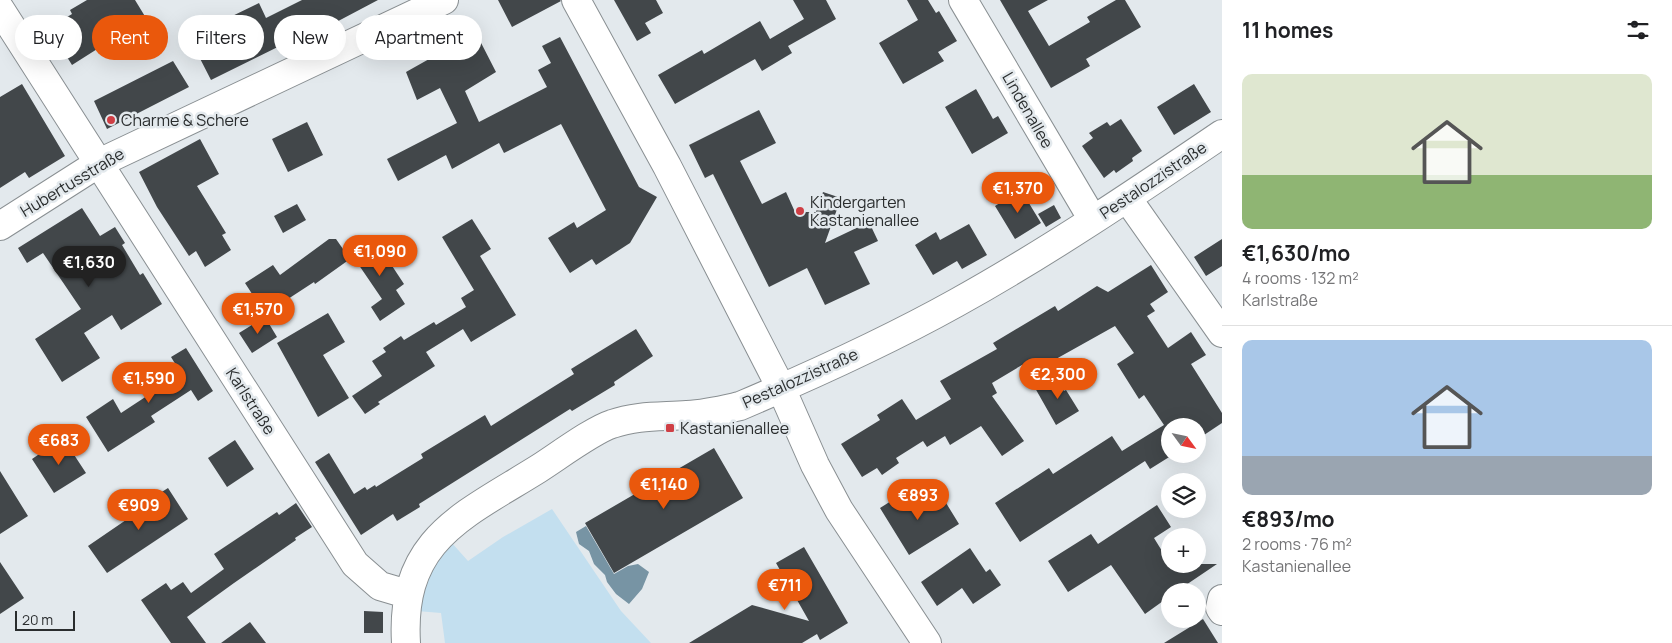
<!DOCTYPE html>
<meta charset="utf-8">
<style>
body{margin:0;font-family:Manrope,sans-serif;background:#f6f6f6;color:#202124;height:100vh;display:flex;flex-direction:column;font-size:19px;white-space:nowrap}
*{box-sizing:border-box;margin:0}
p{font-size:16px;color:#757577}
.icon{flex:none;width:28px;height:28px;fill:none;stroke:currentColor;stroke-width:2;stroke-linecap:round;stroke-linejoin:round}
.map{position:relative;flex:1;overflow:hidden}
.drawer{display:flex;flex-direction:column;background:#fff;width:450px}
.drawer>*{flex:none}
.guide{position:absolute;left:15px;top:15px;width:475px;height:45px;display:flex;gap:10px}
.needle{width:32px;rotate:123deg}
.buttons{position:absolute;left:1161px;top:418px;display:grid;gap:10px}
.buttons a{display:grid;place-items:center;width:45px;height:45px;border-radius:50%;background:#fff;box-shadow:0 5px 20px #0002;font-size:25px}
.scale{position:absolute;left:15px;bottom:12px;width:60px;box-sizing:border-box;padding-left:5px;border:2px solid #2a2d2e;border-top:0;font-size:14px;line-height:18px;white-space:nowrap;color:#2a2d2e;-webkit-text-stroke:4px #e3e9ed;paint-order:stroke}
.price{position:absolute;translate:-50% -42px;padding:0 11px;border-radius:18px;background:#ea580c;color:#fff;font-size:16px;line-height:32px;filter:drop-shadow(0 1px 2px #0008)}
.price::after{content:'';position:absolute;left:50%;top:30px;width:15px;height:11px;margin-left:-8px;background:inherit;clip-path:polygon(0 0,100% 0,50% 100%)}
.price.current{background:#222;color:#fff}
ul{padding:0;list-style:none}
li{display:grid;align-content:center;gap:10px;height:265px;padding:0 20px}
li+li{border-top:1px solid #e0e0e0}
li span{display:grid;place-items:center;height:155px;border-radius:10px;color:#555}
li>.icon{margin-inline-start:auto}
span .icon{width:90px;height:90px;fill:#fffc;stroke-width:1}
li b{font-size:21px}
h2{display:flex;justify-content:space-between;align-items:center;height:60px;padding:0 20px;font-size:21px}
.pill{padding:0 18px;border-radius:22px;background:#fff;box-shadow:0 5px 20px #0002;font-size:18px;line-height:45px}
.pill.current{background:#ea580c;color:#fff}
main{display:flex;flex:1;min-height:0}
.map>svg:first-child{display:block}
.green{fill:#c3dfef}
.water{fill:#7794a4}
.building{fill:#42474a}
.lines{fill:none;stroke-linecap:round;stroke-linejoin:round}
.minor-casing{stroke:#898f92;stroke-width:30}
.minor{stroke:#fff;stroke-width:28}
.poi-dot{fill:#cf3f45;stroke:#e3e9ed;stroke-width:2}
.labels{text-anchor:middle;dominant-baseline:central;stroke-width:5;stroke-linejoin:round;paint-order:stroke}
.street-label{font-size:16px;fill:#2a2d2e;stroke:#e3e9ed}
.poi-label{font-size:16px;fill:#2a2d2e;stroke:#e3e9ed;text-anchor:start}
</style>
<main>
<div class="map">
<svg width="1222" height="643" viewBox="0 0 1222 643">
<rect width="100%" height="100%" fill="#e3e9ed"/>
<!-- green -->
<path class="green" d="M552,509L621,611L651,643H445L441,613L417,611L428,569L451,542L468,561L503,537Z"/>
<!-- water -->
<path class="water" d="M586,526L614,574L628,566L638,564L649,572L642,589L629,604L616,594L607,582L605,575L594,564L589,551L579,544L576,532Z"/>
<!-- building -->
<path class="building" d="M87,0H135L146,18L72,65L49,28L72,14L70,10Z
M302,0H378L308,37L306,33L211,80L189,37L259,3L266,18Z
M498,0H560L561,1L512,27Z
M614,0H656L663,13L645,23L651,33L637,41Z
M793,0H826L836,19L788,46L792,53L762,71L755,59L675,104L658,75L702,50L704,54L760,21L770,39L804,19Z
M907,0H928L936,13L939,11L957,41L938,52L944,61L903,84L879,43L918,20Z
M1000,0H1048L1028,11L1049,46L1090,22L1087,17L1116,0H1125L1141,27L1086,59L1090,66L1051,88Z
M477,35L496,72L465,91L479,122L547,87L538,70L551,63L542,46L560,37L639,187L657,197L630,243L596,265L592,259L570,273L548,238L574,222L577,228L606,210L561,124L504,153L499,143L452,169L446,155L398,181L387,159L457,123L440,88L417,100L406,72L454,45Z
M173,61L189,87L107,129L94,101Z
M22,84L65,156L29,178L25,172L0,188V97Z
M1194,84L1211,112L1174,135L1157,107Z
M976,89L993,119L998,116L1008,133L972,154L945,107Z
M759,110L776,143L740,161L762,204L786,192L795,212H816L823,192L841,198L825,243L869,222L878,241L854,252L870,284L825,305L807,268L769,287L713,174L705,178L689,145Z
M1121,119L1142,151L1132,158L1133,161L1116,173L1114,170L1104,178L1082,146L1093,138L1089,133L1107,122L1110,126Z
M307,122L323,155L288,172L272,139Z
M200,139L219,174L197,186L226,233L222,235L231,250L205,267L196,251L189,256L157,207L139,172Z
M1021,190L1041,223L1015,239L995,206Z
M297,204L306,220L283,233L274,216Z
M1054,205L1061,218L1046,227L1038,214Z
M82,208L100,236L115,227L125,243L122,245L140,275L143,273L162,304L121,330L112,315L84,333L100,358L62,382L35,339L81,309L43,253L27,263L18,248Z
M472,219L491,249L480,256L516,315L471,342L463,329L426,352L435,366L378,402L380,404L365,414L352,396L382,376L372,361L386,352L383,348L401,336L404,340L434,322L436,325L466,307L461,298L474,290L442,237Z
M969,224L987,255L962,269L957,261L933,275L915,245L936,232L940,240Z
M373,237L404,284L396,290L405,304L380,321L371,307L382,299L350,252Z
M329,239H336L350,259L315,284L314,282L265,314L245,283L273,265L280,275Z
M1222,239V266L1206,276L1194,257Z
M1151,265L1168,292L1150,304L1155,311L1147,316L1168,348L1191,332L1206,355L1191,364L1222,413V423L1198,439V426H1170V454H1174L1150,469L1145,461L1020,542L995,503L1049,468L1053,474L1112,436L1122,451L1164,425L1144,395L1139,399L1117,364L1134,353L1115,326L1047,364L1064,391L1066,390L1079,411L1056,425L1022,365L992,383L997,393L992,396L1024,441L1002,456L981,426L950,445L945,436L927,447L923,441L896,458L899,463L882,475L877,468L862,477L841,444L880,420L877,415L902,399L916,420L951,399L940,381L997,349L993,343L1055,306L1058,311L1097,286L1108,292Z
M328,313L345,342L323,355L349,398L318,417L277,343Z
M265,317L277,337L252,353L239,333Z
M636,329L653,356L614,382L615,385L572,411L570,409L419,504L420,507L397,521L393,514L361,535L315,462L329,453L354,494L365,487L367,490L375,485L376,487L423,458L421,454L485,415L491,426L574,374L571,369Z
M186,348L213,391L198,401L191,390L151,416L155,422L108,452L86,417L113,399L121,413L156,390L153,386L179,370L171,357Z
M63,438L86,473L54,493L32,459Z
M235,440L254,469L227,487L208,458Z
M714,448L743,498L614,573L585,523Z
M0,471L28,516L0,534Z
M168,488L188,519L107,573L88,546L145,507L143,504Z
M907,491L921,512L943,498L959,524L909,555L880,508Z
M296,503L312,527L295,538L296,540L234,583L187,617L206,643H171L141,600L166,583L171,590L183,582L191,593L224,569L214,554L277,512L279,515Z
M1157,505L1171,527L1154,538L1170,564H1217L1177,591H1170V596L1145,614L1111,565L1068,592L1048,561L1091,534L1098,544Z
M804,547L848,623L820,640L817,634L802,643H689L752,605L809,621L776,563Z
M970,548L986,572L990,569L1001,585L973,604L962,588L937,606L921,582Z
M0,562L24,598L0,614Z
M364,611L383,612V633H364Z
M1203,619L1218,643H1164Z
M250,622L266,643H221Z"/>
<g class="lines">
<!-- minor casing -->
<g class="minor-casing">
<path id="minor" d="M576,0L667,166L781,388L815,465L839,510L927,643
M963,0L1093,220
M0,9L355,564L380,586L407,594
M1127,198L1222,333
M0,226L99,163L444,0
M1222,599L1220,608L1222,611
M406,643C400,540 461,517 538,469C557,457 593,430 612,424C637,415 662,417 687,415C706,414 722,410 740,406C813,375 886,342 956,303C1048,252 1135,193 1222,134"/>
</g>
<!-- minor -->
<use href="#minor" class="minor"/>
</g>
<!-- markers -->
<g class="poi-dot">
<circle cx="111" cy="120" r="5"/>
<circle cx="800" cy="211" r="5"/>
<rect x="665" y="423" width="10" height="10" rx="2.5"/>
</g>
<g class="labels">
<!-- street labels -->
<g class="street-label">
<text transform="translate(1028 110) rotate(60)">Lindenallee</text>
<text transform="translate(1153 180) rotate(-34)">Pestalozzistraße</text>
<text transform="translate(72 182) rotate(-31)">Hubertusstraße</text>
<text transform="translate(800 378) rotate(-24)">Pestalozzistraße</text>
<text transform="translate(251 401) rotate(57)">Karlstraße</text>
</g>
<!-- poi labels -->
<g class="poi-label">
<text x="121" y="120">Charme &amp; Schere</text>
<text x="810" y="202">Kindergarten<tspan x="810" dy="18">Kastanienallee</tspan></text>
<text x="680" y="428">Kastanienallee</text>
</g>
</g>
</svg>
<div class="buttons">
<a><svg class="needle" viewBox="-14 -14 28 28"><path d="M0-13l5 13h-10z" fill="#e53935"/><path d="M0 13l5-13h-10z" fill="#757577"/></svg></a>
<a><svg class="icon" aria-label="layers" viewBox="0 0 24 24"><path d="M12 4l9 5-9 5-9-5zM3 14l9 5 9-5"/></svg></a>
<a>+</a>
<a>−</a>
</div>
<div class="scale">20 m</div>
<b class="price" style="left:1018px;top:214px">€1,370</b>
<b class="price" style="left:380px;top:277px">€1,090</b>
<b class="price current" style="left:89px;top:288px">€1,630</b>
<b class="price" style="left:258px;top:335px">€1,570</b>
<b class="price" style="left:1058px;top:400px">€2,300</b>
<b class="price" style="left:149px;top:404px">€1,590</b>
<b class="price" style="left:59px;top:466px">€683</b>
<b class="price" style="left:664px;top:510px">€1,140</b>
<b class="price" style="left:918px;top:521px">€893</b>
<b class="price" style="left:139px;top:531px">€909</b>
<b class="price" style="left:785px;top:611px">€711</b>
<div class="guide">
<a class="pill">Buy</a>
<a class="pill current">Rent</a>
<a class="pill">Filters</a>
<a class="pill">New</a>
<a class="pill">Apartment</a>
</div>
</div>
<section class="drawer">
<h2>11 homes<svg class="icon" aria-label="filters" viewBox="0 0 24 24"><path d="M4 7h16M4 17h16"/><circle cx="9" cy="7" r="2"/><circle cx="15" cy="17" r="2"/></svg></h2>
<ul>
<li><span style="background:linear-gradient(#dfe7d0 65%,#8fb573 0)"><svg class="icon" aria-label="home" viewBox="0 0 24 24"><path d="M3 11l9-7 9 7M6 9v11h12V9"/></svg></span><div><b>€1,630/mo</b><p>4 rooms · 132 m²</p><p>Karlstraße</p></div></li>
<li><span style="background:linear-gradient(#a9c7e8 75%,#9aa5b1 0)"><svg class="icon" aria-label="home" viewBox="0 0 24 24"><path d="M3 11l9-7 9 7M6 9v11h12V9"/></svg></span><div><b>€893/mo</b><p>2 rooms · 76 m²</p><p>Kastanienallee</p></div></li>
</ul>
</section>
</main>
